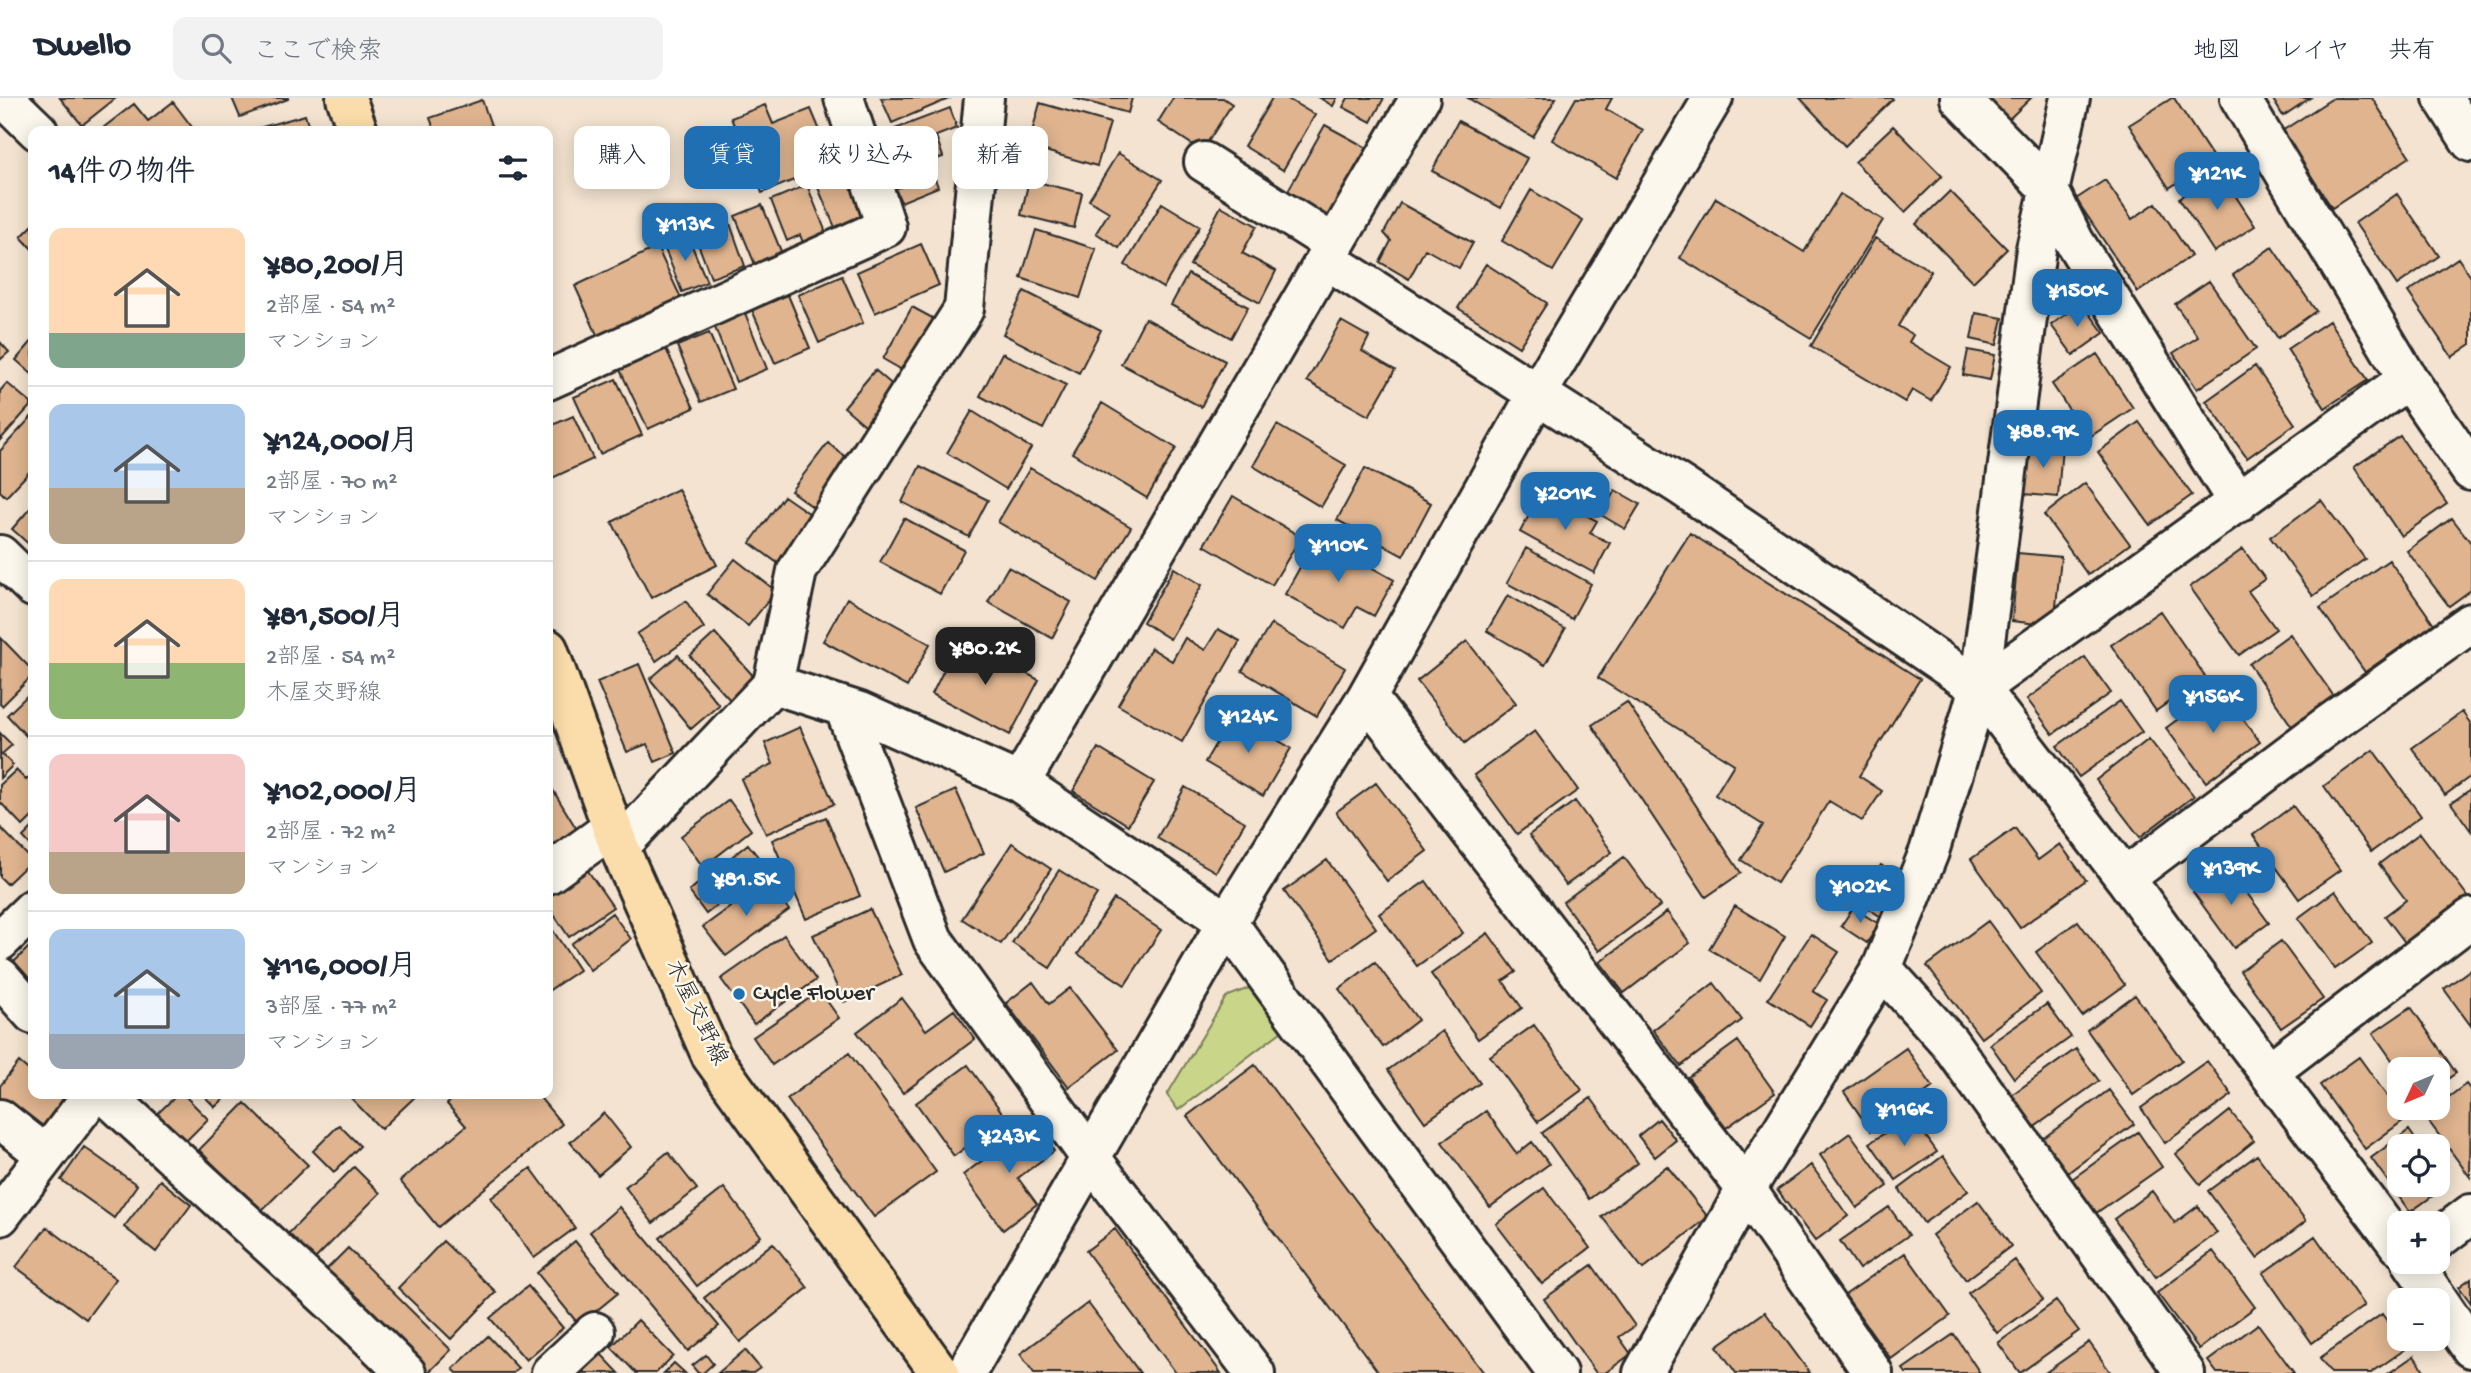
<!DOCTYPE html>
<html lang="ja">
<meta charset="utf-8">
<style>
body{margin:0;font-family:"Gochi Hand","Klee One",sans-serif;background:#f2f2f3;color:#1f2937;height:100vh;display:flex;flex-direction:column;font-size:26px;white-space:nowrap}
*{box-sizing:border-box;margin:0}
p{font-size:23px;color:#747a83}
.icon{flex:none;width:38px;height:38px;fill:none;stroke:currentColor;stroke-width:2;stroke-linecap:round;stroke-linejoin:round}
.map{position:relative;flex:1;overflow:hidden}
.side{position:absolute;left:28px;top:28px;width:525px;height:973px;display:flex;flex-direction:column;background:#fff;border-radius:14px;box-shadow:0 4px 18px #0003}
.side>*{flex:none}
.guide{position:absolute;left:574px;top:28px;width:665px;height:63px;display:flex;gap:14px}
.needle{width:46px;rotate:226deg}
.controls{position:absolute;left:2387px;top:959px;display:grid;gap:14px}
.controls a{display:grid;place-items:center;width:63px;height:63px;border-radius:14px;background:#fff;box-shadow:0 4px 18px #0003;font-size:35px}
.price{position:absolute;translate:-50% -60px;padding:0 16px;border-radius:14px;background:#1f6fb2;color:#fff;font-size:23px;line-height:46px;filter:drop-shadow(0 2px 4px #0008)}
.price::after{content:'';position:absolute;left:50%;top:42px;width:21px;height:16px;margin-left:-10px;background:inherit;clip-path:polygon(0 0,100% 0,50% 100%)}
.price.on{background:#222;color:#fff}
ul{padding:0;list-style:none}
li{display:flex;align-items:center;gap:21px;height:175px;padding:0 21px}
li+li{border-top:2px solid #e0e1e3}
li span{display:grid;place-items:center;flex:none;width:196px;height:140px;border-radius:14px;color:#555}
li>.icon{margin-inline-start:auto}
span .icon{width:84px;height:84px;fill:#fffc;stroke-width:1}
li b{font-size:30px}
h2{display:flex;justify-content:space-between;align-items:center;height:84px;padding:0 21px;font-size:30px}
.chip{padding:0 24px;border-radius:14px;background:#fff;box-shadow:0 4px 18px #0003;font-size:24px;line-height:63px}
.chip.on{background:#1f6fb2;color:#fff}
header{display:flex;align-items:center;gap:42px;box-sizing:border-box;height:98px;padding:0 35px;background:#fff;border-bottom:2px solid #e0e1e3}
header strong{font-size:33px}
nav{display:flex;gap:38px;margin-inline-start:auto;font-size:24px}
.search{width:490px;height:63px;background:#f2f2f3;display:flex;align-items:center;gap:18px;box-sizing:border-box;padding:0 24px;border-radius:14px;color:#747a83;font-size:26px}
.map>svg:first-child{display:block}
.green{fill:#c9d68a;stroke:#7a805a;stroke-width:2}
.building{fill:#dfb48f;stroke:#2b2b2b;stroke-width:2}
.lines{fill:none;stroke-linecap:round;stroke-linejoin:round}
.minor-casing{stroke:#2b2b2b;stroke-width:44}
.major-casing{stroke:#2b2b2b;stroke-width:44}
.minor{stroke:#fbf7ec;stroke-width:38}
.major{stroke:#fbddab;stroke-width:38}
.poi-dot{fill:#1f6fb2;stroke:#fbf7ec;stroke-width:2.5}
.labels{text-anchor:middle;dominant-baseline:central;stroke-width:5;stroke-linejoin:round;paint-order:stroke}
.poi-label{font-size:23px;fill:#2b2b2b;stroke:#fbf7ec;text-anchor:start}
.street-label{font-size:23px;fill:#2b2b2b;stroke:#fbf7ec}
</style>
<header>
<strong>Dwello</strong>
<div class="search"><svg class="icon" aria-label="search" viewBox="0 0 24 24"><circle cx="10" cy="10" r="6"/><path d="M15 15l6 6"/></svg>ここで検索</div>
<nav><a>地図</a><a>レイヤ</a><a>共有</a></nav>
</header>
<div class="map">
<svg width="2471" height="1275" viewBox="0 0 2471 1275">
<rect width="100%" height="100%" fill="#f3e3d0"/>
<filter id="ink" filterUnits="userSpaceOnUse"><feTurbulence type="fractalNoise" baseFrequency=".0143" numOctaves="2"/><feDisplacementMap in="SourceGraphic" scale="14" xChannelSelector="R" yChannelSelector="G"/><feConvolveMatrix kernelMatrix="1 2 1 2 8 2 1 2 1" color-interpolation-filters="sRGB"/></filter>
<g filter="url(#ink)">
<!-- green -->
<path class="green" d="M1249,890L1282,933L1178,1012L1167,997L1226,899Z"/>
<!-- building -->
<path class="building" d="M60,0H116L82,27Z
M232,0H288V1L240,19Z
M881,0H951L892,25Z
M1073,0H1132L1128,15Z
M1173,0H1223L1232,6L1202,53L1158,24Z
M1272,0H1286L1315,17L1283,72L1244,48Z
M1320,0H1337L1333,8Z
M1348,0H1384L1371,24L1343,9Z
M1468,0H1556L1533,39Z
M1576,0H1612L1606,11L1643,32L1616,80L1552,42Z
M1800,0H1892L1893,1L1845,48Z
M1988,0H2031L2009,21Z
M2172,0H2174L2214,61L2169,90L2129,27Z
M2272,0H2310L2283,18Z
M2333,0H2372L2410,59L2332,110L2282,33Z
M482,2L493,33H435L430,20Z
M173,4L195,33H99L134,6L148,23Z
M1040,5L1110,25L1097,68L1028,48Z
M765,7L773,26L811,11L834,66L762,95L731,20Z
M950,10L957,30L936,38L943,59L893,77L879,37Z
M305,17L310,33H248Z
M1458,23L1527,60L1501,110L1432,73Z
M1325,27L1369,51L1328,123L1285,98Z
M1893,28L1942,78L1905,114L1855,64Z
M1118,55L1162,82L1119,150L1096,135L1109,114L1089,102Z
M850,70L873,124L839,139L816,85Z
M2220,74L2255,128L2214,154L2179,100Z
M933,75L938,89L901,104L895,91Z
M1029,82L1082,95L1074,130L1021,117Z
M2105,82L2132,121L2156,105L2191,158L2138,194L2076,101Z
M807,87L829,142L806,152L800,137L787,143L771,102Z
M1531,92L1583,123L1553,173L1502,143Z
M1950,93L2007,151L1973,184L1916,126Z
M1840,96L1883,122L1811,240L1680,160L1716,100L1804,154Z
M2397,96L2439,158L2397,187L2355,125Z
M1162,105L1200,128L1163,190L1125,167Z
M1400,105L1473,145L1459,170L1425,151L1409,181L1380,164L1391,143L1384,135Z
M762,107L783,158L756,169L735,118Z
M1221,108L1257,128L1242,155L1276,173L1260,205L1190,167Z
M727,117L745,168L711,180L692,130Z
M33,127V152L21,139Z
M1036,132L1096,151L1080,200L1021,180Z
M687,136L707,184L682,194L663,146Z
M1875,140L1931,173L1898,228L1913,237L1909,244L1951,269L1931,303L1912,292L1905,304L1811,248Z
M921,146L939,187L875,215L857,174Z
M657,149L681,200L598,239L575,188Z
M2272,149L2316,213L2278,240L2233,177Z
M2458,160L2471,179V246L2452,259L2408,194Z
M1486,166L1547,205L1519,249L1458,210Z
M1188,176L1248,209L1231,240L1171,207Z
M842,178L863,225L819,245L798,197Z
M2209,183L2256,251L2197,291L2173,255L2198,239L2175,206Z
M1024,193L1101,232L1079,275L1003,236Z
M788,197L810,250L775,265L752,212Z
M2082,205L2104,235L2073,257L2051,227Z
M912,209L938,223L909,276L883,261Z
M745,215L767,271L736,284L714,227Z
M1976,215L2003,220L1997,247L1971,241Z
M1145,220L1225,263L1201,309L1121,266Z
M1341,223L1369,239L1362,253L1395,272L1369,318L1307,283Z
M2329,223L2368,282L2325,310L2287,251Z
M709,235L733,291L701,304L677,248Z
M33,242V277L16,262Z
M0,244L9,254L0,262Z
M666,251L694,310L648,331L620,272Z
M1968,252L1995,257L1990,282L1963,277Z
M1002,255L1066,287L1043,331L980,298Z
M2097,256L2133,310L2088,340L2052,286Z
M2255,268L2295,326L2247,360L2206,303Z
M875,272L903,296L872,333L844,309Z
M616,281L642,337L600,356L574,299Z
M7,285L32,306L0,342V293Z
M1102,305L1176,350L1147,400L1072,355Z
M972,313L1031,350L1006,391L947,355Z
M33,317V370L6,399L0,393V353Z
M573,318L593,361L548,382V329Z
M2139,324L2192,397L2150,427L2098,354Z
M1277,327L1346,367L1321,409L1253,368Z
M2400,338L2447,406L2401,438L2354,369Z
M2029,344L2062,348L2058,399L2024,396Z
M828,345L853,365L817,412L791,393Z
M920,368L988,402L969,439L902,404Z
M1030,370L1131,429L1098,483L998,424Z
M1365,370L1431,405L1403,458L1337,422Z
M2085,385L2130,446L2088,477L2044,417Z
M678,391L717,467L651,500L612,424Z
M1615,392L1640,406L1625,431L1601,417Z
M1542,393L1597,423L1590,435L1610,445L1594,475L1520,434Z
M784,398L813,418L779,466L750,445Z
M1233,398L1301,439L1272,487L1204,447Z
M2321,402L2365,461L2313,498L2270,439Z
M33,407V450L12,431Z
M904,420L964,452L940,496L880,464Z
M2452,420L2471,445V492L2449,508L2407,453Z
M1690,435L1920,581L1859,678L1882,693L1862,723L1829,703L1777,785L1741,762L1763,727L1715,697L1734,666L1598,580Z
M1317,439L1394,482L1374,518L1357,509L1345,530L1285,496Z
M1526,450L1591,486L1572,521L1507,485Z
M2243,451L2265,481L2248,493L2276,531L2239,557L2190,489Z
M2018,455L2061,459L2054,528L2012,523Z
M735,461L776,493L748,528L707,496Z
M2389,462L2434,526L2365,574L2320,510Z
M1008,469L1071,504L1052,540L988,504Z
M1174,470L1202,487L1170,541L1143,524Z
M1508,497L1565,531L1545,567L1487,533Z
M847,500L930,546L907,589L823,543Z
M686,503L704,530L656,563L637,536Z
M2160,513L2205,578L2156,613L2111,547Z
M1271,526L1345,570L1317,618L1242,573Z
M1218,531L1240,543L1182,644L1118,607L1151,550L1172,563L1185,540L1205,552Z
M715,535L756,581L731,603L690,558Z
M2290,536L2335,600L2293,630L2249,566Z
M1,540L33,573V577L2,608L0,606Z
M959,541L1039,582L1010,637L932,596Z
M1467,543L1516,605L1465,645L1417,583Z
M678,557L719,607L691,631L650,581Z
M2085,559L2111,595L2053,636L2027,601Z
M639,566L676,655L655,664L647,646L627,654L597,584Z
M2220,590L2260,644L2206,684L2166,630Z
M33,592V637L29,641L7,617Z
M2120,603L2142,634L2079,679L2057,648Z
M1627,604L1741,775L1706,799L1592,627Z
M2462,614L2471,626V678L2445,697L2412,650Z
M1233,616L1291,650L1263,698L1205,664Z
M800,629L834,706L766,736L741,681L773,666L765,645Z
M1535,633L1578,692L1517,736L1474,677Z
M0,635L12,647L2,656L13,667L0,680Z
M2149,641L2194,698L2140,739L2096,682Z
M1098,650L1154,684L1128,727L1073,693Z
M2373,652L2421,718L2371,754L2324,688Z
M16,672L26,682L33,675V718L23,728L0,704V687Z
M548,684L579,735L548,755Z
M1376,685L1427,753L1387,783L1336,714Z
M1185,689L1245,724L1216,774L1157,740Z
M2471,691V733L2451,705Z
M956,692L984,755L944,774L916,710Z
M729,702L751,732L703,769L681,738Z
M1575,703L1612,754L1566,787L1529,737Z
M2293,708L2340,772L2299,801L2253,737Z
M826,719L860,798L806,821L772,742Z
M0,729L32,762L7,786L0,779Z
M33,729V750L23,739Z
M2015,730L2038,762L2060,746L2086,782L2020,830L1971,761Z
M2420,735L2469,800L2407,847L2385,818L2406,802L2379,766Z
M1012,745L1051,771L1001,846L962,821Z
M748,746L766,769L706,816L689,793Z
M1624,759L1660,808L1599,853L1563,804Z
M1327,762L1376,830L1333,861L1284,793Z
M1881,767L1906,784L1883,820L1858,804Z
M2227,768L2269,825L2234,850L2193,794Z
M586,770L613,809L569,839L548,808V796Z
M1059,772L1097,796L1050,870L1012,845Z
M767,782L789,812L726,858L703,829Z
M1426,783L1463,835L1417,868L1379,816Z
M2335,793L2372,845L2335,871L2298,820Z
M1114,801L1161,832L1125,887L1078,856Z
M1735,808L1785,838L1760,881L1709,851Z
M1853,810L1879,826L1867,845L1841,828Z
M870,811L902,877L844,904L813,837Z
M1667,814L1690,845L1624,895L1600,864Z
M612,815L631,841L590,872L571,846Z
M1988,823L2041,895L1981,940L1927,868Z
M2078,823L2125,887L2082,918L2036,854Z
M548,825L579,872L548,893Z
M1488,835L1516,874L1503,883L1522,910L1478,941L1431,876Z
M1811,836L1839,854L1813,893L1827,902L1810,928L1768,901Z
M784,837L816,882L754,926L721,881Z
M2281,843L2323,901L2281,930L2240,873Z
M33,845V878L29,882L13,865Z
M1375,864L1418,922L1383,949L1339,891Z
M2471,871V928L2444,891Z
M1033,884L1049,906L1070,890L1118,952L1069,989L1006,905Z
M1714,885L1742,922L1681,968L1653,932Z
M820,893L839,920L772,967L753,939Z
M2135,897L2182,962L2133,997L2087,932Z
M902,900L926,932L954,912L975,941L903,995L857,934Z
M2047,906L2071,939L2014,980L1990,946Z
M2411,909L2456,975L2438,988V971L2399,972L2373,935Z
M1534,927L1582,992L1538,1024L1490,958Z
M1442,933L1480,985L1425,1024L1388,972Z
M1738,943L1775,995L1726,1030L1688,979Z
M1906,950L1933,989L1871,1033L1844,994Z
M2076,951L2099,983L2033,1030L2010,998Z
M849,955L936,1074L874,1119L787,1001Z
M2359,959L2404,1022L2365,1051L2320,987Z
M2207,963L2232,997L2165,1045L2141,1010Z
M19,964L33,976V996H57L67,1004L41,1036L0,1003V988Z
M968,967L1006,1020L954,1058L916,1005Z
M1255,967L1484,1275H1379L1187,1018Z
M2466,986L2471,992L2470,1079L2424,1017L2434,1010H2438V1007Z
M2109,992L2134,1026L2066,1076L2041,1042Z
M178,996H183L208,1021L183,1046L155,1018Z
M202,996H229L215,1009Z
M347,996H418L381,1031Z
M459,996H537L562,1026L438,1129L400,1083L466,1028L447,1006Z
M1591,1000L1638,1065L1589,1101L1542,1035Z
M245,1005L308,1067L260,1114L199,1052Z
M1486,1013L1517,1056L1532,1044L1549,1066L1490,1109L1442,1044Z
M2230,1013L2254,1043L2200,1086L2176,1056Z
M604,1015L631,1049L598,1077L570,1044Z
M1911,1017L1937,1054L1896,1082L1870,1045Z
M1659,1021L1676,1042L1655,1059L1638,1038Z
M1033,1024L1054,1053L1018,1080L1037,1106L1003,1132L963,1077Z
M339,1027L360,1048L334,1074L313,1053Z
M2409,1032L2420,1048H2399V1087H2438V1073L2448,1087L2410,1114L2371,1060Z
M2138,1034L2162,1069L2096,1115L2072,1081Z
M1850,1035L1888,1088L1857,1110L1820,1057Z
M84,1049L137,1087L114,1120L61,1082Z
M668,1054L697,1091L653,1125L625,1089Z
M2257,1057L2306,1123L2257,1160L2208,1093Z
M1943,1058L1968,1093L1924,1125L1899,1091Z
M1811,1067L1848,1118L1815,1143L1777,1092Z
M1667,1068L1708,1119L1643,1171L1602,1119Z
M354,1069L380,1095L312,1164L286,1138Z
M531,1070L575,1130L534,1160L491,1100Z
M160,1082L191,1107L156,1154L124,1129Z
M724,1090L761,1138L697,1188L660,1140Z
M1544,1090L1590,1150L1542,1186L1496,1126Z
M2152,1093L2175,1125L2198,1108L2217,1135L2156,1179L2114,1121Z
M1978,1103L2011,1148L1966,1182L1932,1137Z
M619,1109L719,1228L688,1253L590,1134Z
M1889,1109L1909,1137L1859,1171L1840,1143Z
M47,1129L116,1181L86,1221L16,1169Z
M1115,1131L1221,1275H1176L1086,1153Z
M2315,1138L2364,1208L2312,1245L2263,1175Z
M443,1143L496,1194L451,1241L398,1190Z
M575,1143L618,1195L579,1227L537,1175Z
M773,1145L808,1190L740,1244L704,1200Z
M348,1150L451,1252L429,1274L326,1172Z
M2213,1153L2255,1209L2199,1251L2157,1195Z
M1905,1155L1950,1218L1891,1261L1845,1197Z
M2015,1162L2043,1202L1997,1235L1968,1195Z
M1592,1167L1635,1228L1619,1239L1631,1256L1605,1275H1596L1544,1201Z
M2471,1180V1205L2459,1189Z
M528,1188L563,1230L526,1262L490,1220Z
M2056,1203L2079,1233L2020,1275L1998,1245Z
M1088,1205L1140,1275H1034L1020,1256Z
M1765,1214L1810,1275H1736L1717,1248Z
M2382,1216L2407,1250L2371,1275H2331L2320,1260Z
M638,1222L673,1258L656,1275H636L611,1249Z
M2258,1226L2294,1275H2217L2208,1263Z
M1954,1236L1980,1275H1906L1903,1271Z
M488,1238L518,1270L513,1275H457L453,1271Z
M2089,1244L2111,1275H2045Z
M745,1252L760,1270L753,1275H718Z
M600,1255L619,1275H580Z
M706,1257L713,1266L703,1275H698L692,1268Z
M2414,1258L2426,1275H2389Z
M674,1265L685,1275H664Z"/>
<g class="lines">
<!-- minor casing -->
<g class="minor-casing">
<path id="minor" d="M4,0L38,33
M1420,0L1020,685L1227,824L1557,1275
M1960,0L2048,90L2074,143L2238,405
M2240,0L2408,281L2471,373
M2443,0L2471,44
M1204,64L1335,147
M1326,161L1683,389L1979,590L2125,780L2187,866L2399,1147
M548,282L886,129L844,0
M0,457L33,489
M773,586L797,473L964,211L984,0
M1979,590L2408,281
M1367,599L1746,1091L1873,1275
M844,609L933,842L1090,1059L1255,1275
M619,749L773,586L860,614L1020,685
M548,776L612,730
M2125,780L2324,630L2471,525
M0,843L33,811
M1882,870L1949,944L2185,1275
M0,879L33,916
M2269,974L2471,820
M105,996L355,1225L406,1275
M0,1021L46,1057
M0,1118L93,996
M2438,1141L2471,1116
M2412,1164L2471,1250
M551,1275L595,1234
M966,1275L1227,824L1367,599L1537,296L1713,0
M1643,1275L1746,1091L1882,870L1929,754L1979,590L2036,151L2070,0"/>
</g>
<!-- major casing -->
<g class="major-casing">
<path id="major" d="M346,0L358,33
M548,551L619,749L712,959L940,1275"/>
</g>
<!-- minor -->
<use href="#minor" class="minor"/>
<!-- major -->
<use href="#major" class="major"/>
</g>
</g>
<!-- markers -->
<circle class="poi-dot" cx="739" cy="896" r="7"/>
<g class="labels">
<!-- poi labels -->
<g class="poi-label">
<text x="753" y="896">Cycle Flower</text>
</g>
<!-- street labels -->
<g class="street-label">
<text transform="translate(695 915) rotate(64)">木屋交野線</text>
</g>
</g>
</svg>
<div class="controls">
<a><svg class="needle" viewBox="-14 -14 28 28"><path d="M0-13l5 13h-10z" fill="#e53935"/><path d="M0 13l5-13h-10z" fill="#747a83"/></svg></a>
<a><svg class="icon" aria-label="locate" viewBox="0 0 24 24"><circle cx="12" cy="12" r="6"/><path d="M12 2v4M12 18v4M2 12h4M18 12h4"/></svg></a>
<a>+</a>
<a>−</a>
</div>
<b class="price" style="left:2217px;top:114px">¥121K</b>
<b class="price" style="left:685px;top:165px">¥113K</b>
<b class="price" style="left:2077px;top:231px">¥150K</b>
<b class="price" style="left:2043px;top:372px">¥88.9K</b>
<b class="price" style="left:1565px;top:434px">¥201K</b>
<b class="price" style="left:1338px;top:486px">¥110K</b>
<b class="price on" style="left:985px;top:589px">¥80.2K</b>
<b class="price" style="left:2213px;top:637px">¥156K</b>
<b class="price" style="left:1248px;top:657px">¥124K</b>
<b class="price" style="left:2231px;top:809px">¥139K</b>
<b class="price" style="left:746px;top:820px">¥81.5K</b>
<b class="price" style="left:1860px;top:827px">¥102K</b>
<b class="price" style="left:1904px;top:1050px">¥116K</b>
<b class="price" style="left:1009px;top:1077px">¥243K</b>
<div class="guide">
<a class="chip">購入</a>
<a class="chip on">賃貸</a>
<a class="chip">絞り込み</a>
<a class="chip">新着</a>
</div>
<section class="side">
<h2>14件の物件<svg class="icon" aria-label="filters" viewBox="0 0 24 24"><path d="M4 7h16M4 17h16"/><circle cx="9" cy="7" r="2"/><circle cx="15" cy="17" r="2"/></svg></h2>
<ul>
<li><span style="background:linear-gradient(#ffd9b3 75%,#7fa58c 0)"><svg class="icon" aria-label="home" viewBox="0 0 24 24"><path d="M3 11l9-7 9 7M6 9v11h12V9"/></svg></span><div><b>¥80,200/月</b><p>2部屋 · 54 m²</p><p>マンション</p></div></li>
<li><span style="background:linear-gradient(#a9c7e8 60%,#b9a48a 0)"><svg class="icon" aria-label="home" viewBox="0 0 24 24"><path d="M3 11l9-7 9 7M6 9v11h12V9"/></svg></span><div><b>¥124,000/月</b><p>2部屋 · 70 m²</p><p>マンション</p></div></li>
<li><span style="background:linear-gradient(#ffd9b3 60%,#8fb573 0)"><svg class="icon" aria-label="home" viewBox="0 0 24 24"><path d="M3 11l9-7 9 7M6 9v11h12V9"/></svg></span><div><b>¥81,500/月</b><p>2部屋 · 54 m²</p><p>木屋交野線</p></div></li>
<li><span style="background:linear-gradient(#f6c9c9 70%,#b9a48a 0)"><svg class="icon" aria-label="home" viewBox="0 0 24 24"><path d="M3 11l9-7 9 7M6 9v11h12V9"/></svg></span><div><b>¥102,000/月</b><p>2部屋 · 72 m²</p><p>マンション</p></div></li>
<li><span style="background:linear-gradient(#a9c7e8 75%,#9aa5b1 0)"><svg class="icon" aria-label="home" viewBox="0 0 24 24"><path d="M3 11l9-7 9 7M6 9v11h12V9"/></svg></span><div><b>¥116,000/月</b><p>3部屋 · 77 m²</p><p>マンション</p></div></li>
</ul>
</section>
</div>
